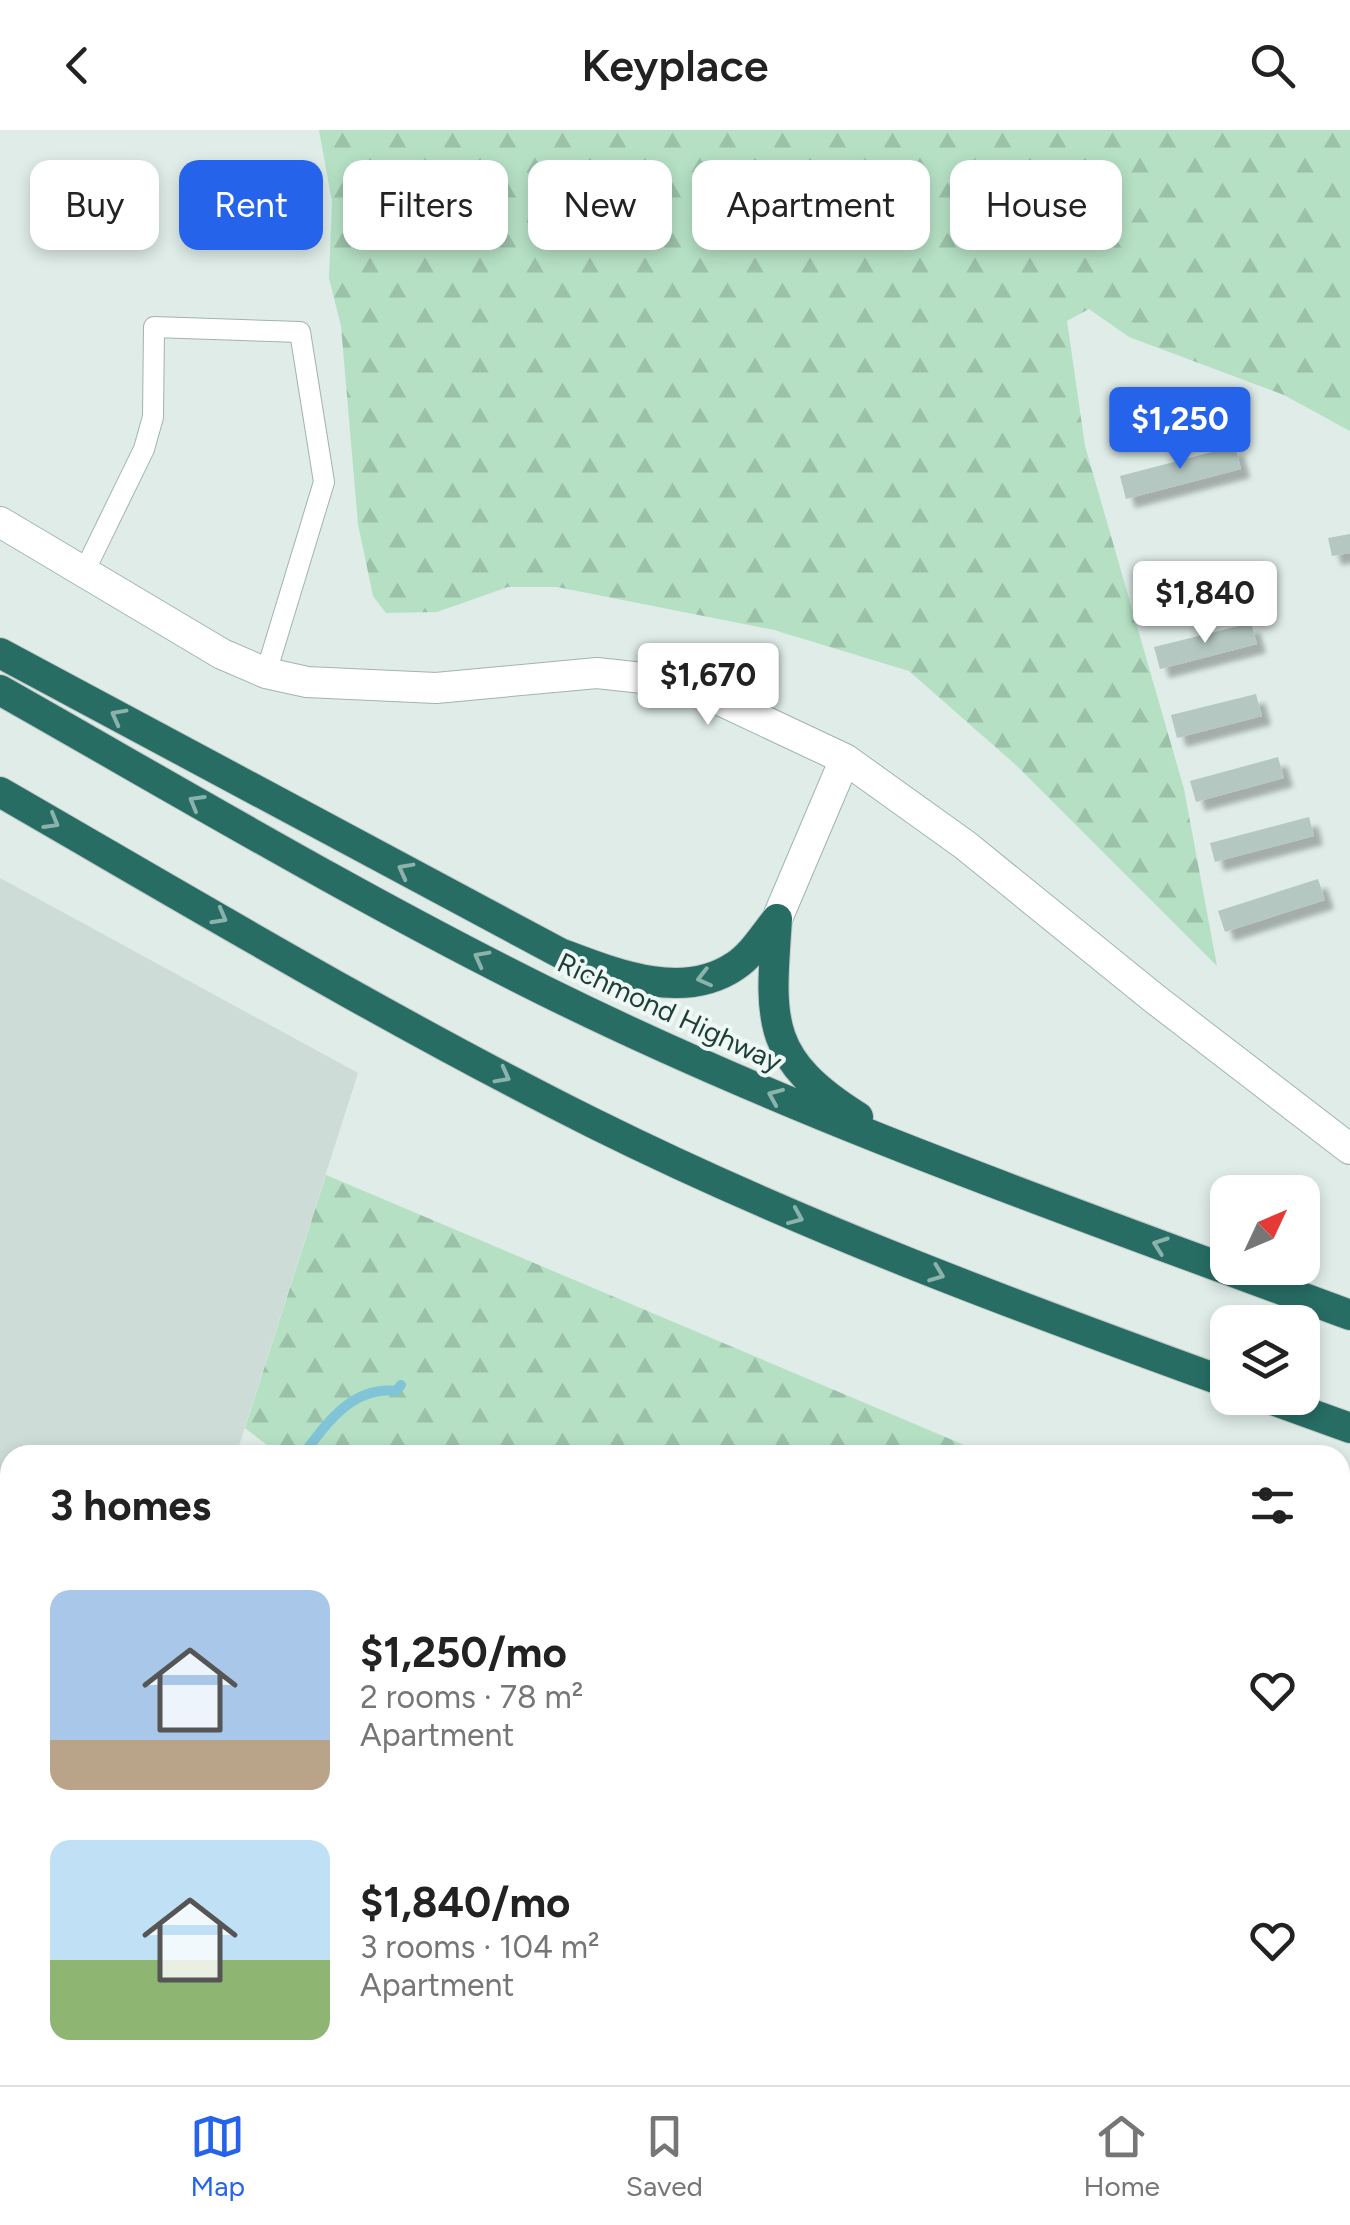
<!DOCTYPE html>
<meta charset="utf-8">
<style>
body{margin:0;font-family:Figtree,sans-serif;background:#f6f6f6;color:#222;height:100vh;display:flex;flex-direction:column;font-size:38px;white-space:nowrap}
*{box-sizing:border-box;margin:0}
p{font-size:32px;color:#767676}
.icon{flex:none;width:55px;height:55px;fill:none;stroke:currentColor;stroke-width:2;stroke-linecap:round;stroke-linejoin:round}
.map{position:relative;flex:1;overflow:hidden}
.side{position:absolute;left:0px;top:1315px;width:1350px;height:640px;display:flex;flex-direction:column;background:#fff;border-radius:30px 30px 0 0;box-shadow:0 5px 15px #0003}
.side>*{flex:none}
.hud{position:absolute;left:30px;top:30px;width:1290px;height:90px;display:flex;gap:20px}
.needle{width:65px;rotate:46deg}
.tools{position:absolute;left:1210px;top:1045px;display:grid;gap:20px}
.tools a{display:grid;place-items:center;width:110px;height:110px;border-radius:20px;background:#fff;box-shadow:0 5px 15px #0003;font-size:50px}
.price{position:absolute;translate:-50% -85px;padding:0 22px;border-radius:10px;background:#fff;color:#222;font-size:32px;line-height:65px;filter:drop-shadow(0 2px 5px #0008)}
.price::after{content:'';position:absolute;left:50%;top:60px;width:30px;height:22px;margin-left:-15px;background:inherit;clip-path:polygon(0 0,100% 0,50% 100%)}
.price.selected{background:#2563eb;color:#fff}
ul{padding:0;list-style:none}
li{display:flex;align-items:center;gap:30px;height:250px;padding:0 50px}
li span{display:grid;place-items:center;flex:none;width:280px;height:200px;border-radius:20px;color:#555}
li>.icon{margin-inline-start:auto}
span .icon{width:120px;height:120px;fill:#fffc;stroke-width:1}
li b{font-size:42px}
h2{display:flex;justify-content:space-between;align-items:center;height:120px;padding:0 50px;font-size:42px}
.chip{padding:0 35px;border-radius:20px;background:#fff;box-shadow:0 5px 15px #0003;font-size:35px;line-height:90px}
.chip.selected{background:#2563eb;color:#fff}
header{display:flex;justify-content:space-between;align-items:center;height:130px;padding:0 50px;background:#fff;font-size:45px;font-weight:600}
.tab-bar{display:flex;justify-content:space-around;align-items:center;height:140px;border-top:2px solid #e0e0e0;background:#fff;font-size:28px;color:#767676}
.tab-bar a{display:grid;justify-items:center;gap:5px}
.tab-bar .selected{color:#2563eb}
.map>svg:first-child{display:block}
.built{fill:#cddcd6}
.grass{fill:url(#grass-dots)}
.forest{fill:url(#forest-firs)}
.lines{fill:none;stroke-linecap:round;stroke-linejoin:round}
.stream{stroke:#81c4d7;stroke-width:10}
.building{fill:#b4c7c0;filter:url(#shadow)}
.lane-casing{stroke:#a1b4af;stroke-width:22}
.street-casing{stroke:#a1b4af;stroke-width:32}
.highway-casing{stroke:#c0c9c7;stroke-width:32}
.lane{stroke:#fff;stroke-width:20}
.street{stroke:#fff;stroke-width:30}
.highway{stroke:#276d64;stroke-width:30}
.oneway{stroke:#8cb2ac}
.labels{text-anchor:middle;dominant-baseline:central;stroke-width:8;stroke-linejoin:round;paint-order:stroke}
.street-label{font-size:28px;fill:#1e3e38;stroke:#f0f8f5}
</style>
<header><svg class="icon" aria-label="back" viewBox="0 0 24 24"><path d="M15 5l-7 7 7 7"/></svg>Keyplace<svg class="icon" aria-label="search" viewBox="0 0 24 24"><circle cx="10" cy="10" r="6"/><path d="M15 15l6 6"/></svg></header>
<div class="map">
<svg width="1350" height="1955" viewBox="0 0 1350 1955">
<defs>
<pattern id="grass-dots" width="8" height="8" patternUnits="userSpaceOnUse" patternTransform="scale(2.5)"><rect width="8" height="8" fill="#b5e0c4"/><path d="M2 2h.1M6 6h.1" fill="none" stroke="#9bc1a9" stroke-width="1.8" stroke-linecap="round"/></pattern>
<pattern id="forest-firs" width="22" height="20" patternUnits="userSpaceOnUse" patternTransform="scale(2.5)"><rect width="22" height="20" fill="#b5e0c4"/><path d="M5 1l3.5 6h-7zM16 11l3.5 6h-7z" fill="#9bc1a9"/></pattern>
<filter id="shadow"><feDropShadow dx="9" dy="9" stdDeviation="2.5" flood-color="#0004"/></filter>
</defs>
<rect width="100%" height="100%" fill="#dfece7"/>
<!-- built -->
<path class="built" d="M0,748L358,943L236,1325H10V1634L0,1636Z"/>
<!-- grass -->
<path class="grass" d="M10,1634V1945H120L131,1955H0V1636Z
M1340,1677L1350,1681V1955H293L284,1945H1340Z"/>
<!-- forest -->
<path class="forest" d="M319,0H1350V301L1284,265L1129,207L1089,179L1067,191L1085,316L1184,659L1217,836L1017,636L909,541L774,500L557,457H508L437,482L386,483L373,466L358,394L341,196L329,148L332,72Z
M326,1045L988,1325H280L245,1298Z
M1340,1474L1350,1478V1681L1340,1677Z
M120,1945H284L293,1955H131Z"/>
<g class="lines">
<!-- stream -->
<path class="stream" d="M303,1325C326,1294 352,1256 396,1261L401,1255
M192,1945L200,1955"/>
</g>
<!-- building -->
<path class="building" d="M1235,316L1241,339L1126,369L1120,346Z
M1350,404V423L1332,426L1328,408Z
M1228,432L1234,453L1149,478L1143,456Z
M1251,493L1257,514L1160,539L1154,517Z
M1256,564L1262,586L1177,608L1171,585Z
M1278,627L1284,648L1196,672L1190,651Z
M1309,687L1314,706L1215,732L1210,713Z
M1318,749L1325,770L1225,802L1218,781Z"/>
<g class="lines">
<!-- lane casing -->
<g class="lane-casing">
<path id="lane" d="M84,442L144,319L153,287L154,197L300,202L324,352L266,543"/>
</g>
<!-- street casing -->
<g class="street-casing">
<path id="street" d="M0,392L222,524L266,543L307,552L436,558L597,543L652,549L711,566L845,629L965,715L1155,869L1350,1019
M777,789L845,629"/>
</g>
<!-- highway casing -->
<g class="highway-casing">
<path id="highway" d="M0,523L560,823C613,843 682,872 735,836C752,825 764,805 777,789
M0,560C180,662 358,768 543,860C803,989 1078,1084 1350,1185
M0,662C196,775 391,892 593,993C798,1095 1013,1175 1228,1253
M777,789C770,890 764,928 858,987
M1267,1268L1350,1298"/>
</g>
<!-- lane -->
<use href="#lane" class="lane"/>
<!-- street -->
<use href="#street" class="street"/>
<!-- highway -->
<use href="#highway" class="highway"/>
</g>
<!-- one-way arrows -->
<defs><path id="oneway-chevron" d="M-2-3.5L2.5 0L-2 3.5" fill="none" stroke-width="1.6" stroke-linecap="round" stroke-linejoin="round" transform="scale(2.5)"/></defs>
<g class="oneway">
<use href="#oneway-chevron" transform="translate(118 586) rotate(-152)"/>
<use href="#oneway-chevron" transform="translate(196 672) rotate(-150)"/>
<use href="#oneway-chevron" transform="translate(52 692) rotate(30)"/>
<use href="#oneway-chevron" transform="translate(405 740) rotate(-152)"/>
<use href="#oneway-chevron" transform="translate(220 787) rotate(29)"/>
<use href="#oneway-chevron" transform="translate(481 828) rotate(-152)"/>
<use href="#oneway-chevron" transform="translate(704 848) rotate(166)"/>
<use href="#oneway-chevron" transform="translate(503 946) rotate(28)"/>
<use href="#oneway-chevron" transform="translate(775 966) rotate(-157)"/>
<use href="#oneway-chevron" transform="translate(796 1087) rotate(23)"/>
<use href="#oneway-chevron" transform="translate(1160 1115) rotate(-160)"/>
<use href="#oneway-chevron" transform="translate(937 1144) rotate(21)"/>
</g>
<g class="labels">
<!-- street labels -->
<g class="street-label">
<text transform="translate(670 882) rotate(25)">Richmond Highway</text>
</g>
</g>
</svg>
<div class="tools">
<a><svg class="needle" viewBox="-14 -14 28 28"><path d="M0-13l5 13h-10z" fill="#e53935"/><path d="M0 13l5-13h-10z" fill="#767676"/></svg></a>
<a><svg class="icon" aria-label="layers" viewBox="0 0 24 24"><path d="M12 4l9 5-9 5-9-5zM3 14l9 5 9-5"/></svg></a>
</div>
<b class="price selected" style="left:1180px;top:342px">$1,250</b>
<b class="price" style="left:1205px;top:516px">$1,840</b>
<b class="price" style="left:708px;top:598px">$1,670</b>
<div class="hud">
<a class="chip">Buy</a>
<a class="chip selected">Rent</a>
<a class="chip">Filters</a>
<a class="chip">New</a>
<a class="chip">Apartment</a>
<a class="chip">House</a>
</div>
<section class="side">
<h2>3 homes<svg class="icon" aria-label="filters" viewBox="0 0 24 24"><path d="M4 7h16M4 17h16"/><circle cx="9" cy="7" r="2"/><circle cx="15" cy="17" r="2"/></svg></h2>
<ul>
<li><span style="background:linear-gradient(#a9c7e8 75%,#b9a48a 0)"><svg class="icon" aria-label="home" viewBox="0 0 24 24"><path d="M3 11l9-7 9 7M6 9v11h12V9"/></svg></span><div><b>$1,250/mo</b><p>2 rooms · 78 m²</p><p>Apartment</p></div><svg class="icon" aria-label="heart" viewBox="0 0 24 24"><path d="M12 20l-8-8c-3-5 5-10 8-4 3-6 11-1 8 4z"/></svg></li>
<li><span style="background:linear-gradient(#bfe0f5 60%,#8fb573 0)"><svg class="icon" aria-label="home" viewBox="0 0 24 24"><path d="M3 11l9-7 9 7M6 9v11h12V9"/></svg></span><div><b>$1,840/mo</b><p>3 rooms · 104 m²</p><p>Apartment</p></div><svg class="icon" aria-label="heart" viewBox="0 0 24 24"><path d="M12 20l-8-8c-3-5 5-10 8-4 3-6 11-1 8 4z"/></svg></li>
</ul>
</section>
</div>
<nav class="tab-bar">
<a class="selected"><svg class="icon" aria-label="map" viewBox="0 0 24 24"><path d="M3 6l6-2 6 2 6-2v14l-6 2-6-2-6 2zM9 4v14M15 6v14"/></svg>Map</a>
<a><svg class="icon" aria-label="saved" viewBox="0 0 24 24"><path d="M7 4h10v16l-5-4-5 4z"/></svg>Saved</a>
<a><svg class="icon" aria-label="home" viewBox="0 0 24 24"><path d="M3 11l9-7 9 7M6 9v11h12V9"/></svg>Home</a>
</nav>
